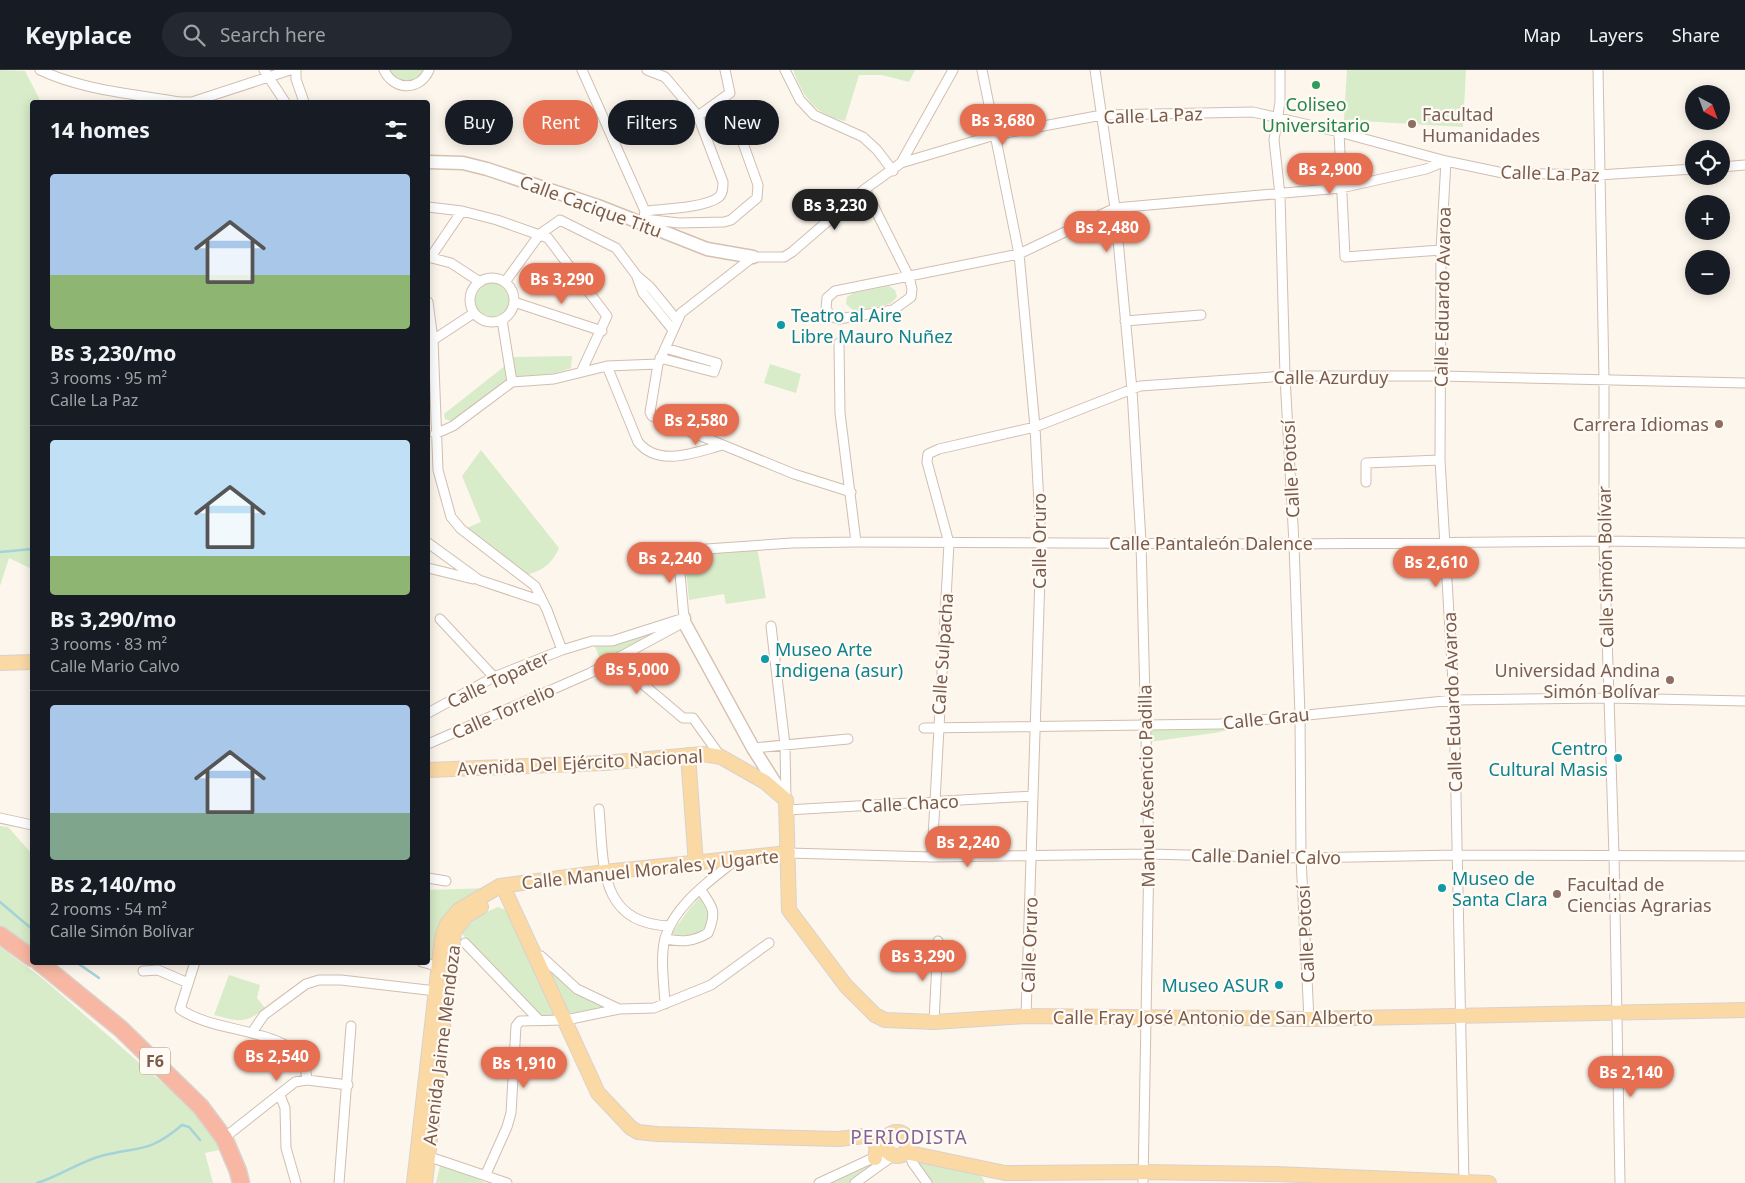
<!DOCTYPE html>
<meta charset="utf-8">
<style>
body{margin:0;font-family:"Noto Sans",sans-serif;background:#242831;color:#f1f3f6;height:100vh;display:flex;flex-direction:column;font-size:19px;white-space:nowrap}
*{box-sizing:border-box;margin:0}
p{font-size:16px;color:#9ea1a6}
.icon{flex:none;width:28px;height:28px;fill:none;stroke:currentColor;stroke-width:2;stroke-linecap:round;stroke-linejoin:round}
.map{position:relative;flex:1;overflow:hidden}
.panel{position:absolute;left:30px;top:30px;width:400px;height:865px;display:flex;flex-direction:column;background:#171b24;border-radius:5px;box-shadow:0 2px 12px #0003}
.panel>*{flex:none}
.banner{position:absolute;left:445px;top:30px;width:475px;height:45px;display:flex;gap:10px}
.needle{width:32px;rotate:139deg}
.fabs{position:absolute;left:1685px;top:15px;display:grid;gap:10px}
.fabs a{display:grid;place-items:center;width:45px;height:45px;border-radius:50%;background:#171b24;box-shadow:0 2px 12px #0003;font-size:25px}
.price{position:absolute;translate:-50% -42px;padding:0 11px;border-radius:18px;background:#e76f51;color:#fff;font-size:16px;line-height:32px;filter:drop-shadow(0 1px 2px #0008)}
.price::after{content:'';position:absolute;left:50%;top:30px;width:15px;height:11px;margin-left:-8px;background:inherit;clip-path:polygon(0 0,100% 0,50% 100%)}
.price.active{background:#222;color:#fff}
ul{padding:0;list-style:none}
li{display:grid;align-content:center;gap:10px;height:265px;padding:0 20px}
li+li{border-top:1px solid #363941}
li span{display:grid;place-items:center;height:155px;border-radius:5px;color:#555}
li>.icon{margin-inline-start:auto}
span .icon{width:90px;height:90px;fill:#fffc;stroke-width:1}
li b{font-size:21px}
h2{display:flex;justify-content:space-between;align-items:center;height:60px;padding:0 20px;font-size:21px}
.pill{padding:0 18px;border-radius:22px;background:#171b24;box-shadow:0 2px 12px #0003;font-size:18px;line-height:45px}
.pill.active{background:#e76f51;color:#fff}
header{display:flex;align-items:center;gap:30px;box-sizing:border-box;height:70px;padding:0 25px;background:#171b24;border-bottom:1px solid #363941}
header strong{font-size:24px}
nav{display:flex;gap:28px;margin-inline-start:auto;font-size:18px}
.search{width:350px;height:45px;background:#242831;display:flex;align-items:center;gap:12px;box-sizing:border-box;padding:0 18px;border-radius:28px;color:#9ea1a6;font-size:19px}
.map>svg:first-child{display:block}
.green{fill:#d8ecc9}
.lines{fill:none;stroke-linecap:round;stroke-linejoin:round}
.stream{stroke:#a5d3da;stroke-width:2.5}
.street-casing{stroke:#d1beb0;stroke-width:11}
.secondary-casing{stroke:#d6c0b0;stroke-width:15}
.primary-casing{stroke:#dad1cd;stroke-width:16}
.highway-casing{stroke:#dad1cd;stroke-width:19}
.street{stroke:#fff;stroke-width:9}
.secondary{stroke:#fff;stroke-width:12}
.primary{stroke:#fbd9a5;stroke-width:14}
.highway{stroke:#f7b7a3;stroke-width:16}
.leisure-dot{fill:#2e9e5b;stroke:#fffaf3;stroke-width:2}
.education-dot{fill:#8d6e63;stroke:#fffaf3;stroke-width:2}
.culture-dot{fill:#0f9aa8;stroke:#fffaf3;stroke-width:2}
.labels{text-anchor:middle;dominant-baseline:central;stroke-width:4.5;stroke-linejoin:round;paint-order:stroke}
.shield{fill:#fffaf3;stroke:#a28b7f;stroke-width:1}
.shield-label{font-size:16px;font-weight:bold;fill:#7a5c4d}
.leisure-label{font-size:18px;fill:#27864d;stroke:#fffaf3}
.education-label{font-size:18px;fill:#785e54;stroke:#fffaf3;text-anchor:start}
.street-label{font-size:18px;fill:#7a5c4d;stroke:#fffaf3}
.culture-label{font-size:18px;fill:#0d838f;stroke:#fffaf3;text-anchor:start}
.neighbourhood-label{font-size:19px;letter-spacing:1px;fill:#846695;stroke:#fffaf3}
</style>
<header>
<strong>Keyplace</strong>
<div class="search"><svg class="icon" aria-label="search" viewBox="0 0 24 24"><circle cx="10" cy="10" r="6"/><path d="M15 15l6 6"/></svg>Search here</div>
<nav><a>Map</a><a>Layers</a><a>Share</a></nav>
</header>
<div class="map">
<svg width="1745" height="1113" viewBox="0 0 1745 1113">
<rect width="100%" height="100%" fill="#fdf6ec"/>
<!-- green -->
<path class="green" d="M0,0L25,1L41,32H32V499L9,488L0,516Z
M389,0H425C416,14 397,17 389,0Z
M793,0H915L909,12L882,5H859L845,51C814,44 804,28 793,0Z
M1347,0H1466L1463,57L1344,50Z
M472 231a19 19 0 1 1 38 0a19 19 0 1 1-38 0Z
M889,216L895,220L897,227L890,234L854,241L846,234L847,227L853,223Z
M572,286L571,298L556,303L519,308L515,305L513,287Z
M770,294L801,304L796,323L764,313Z
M506,295L508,310L453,352L445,349L444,344Z
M481,380L559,478C552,494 543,500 527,505L488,474L464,459L481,452L462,406Z
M757,477L766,528L726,534L724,524L689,530L685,488L687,484Z
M670,556L602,594L594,574Z
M1266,652L1214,663L1149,672L1150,661L1154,659Z
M0,756L8,757L32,784V881L0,861Z
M490,818C449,837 436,840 434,889L428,890V820Z
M701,826C721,857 703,870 671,864L690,838Z
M498,837L508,841L555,944L544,948L540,945L461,863L477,846Z
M0,877L42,908L205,1050L224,1079L205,1083L213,1113H0Z
M546,896L569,919L606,938L570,943Z
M229,905L260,915L257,928L265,938C245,955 237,951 214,945Z
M879,1088L880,1093L850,1113H831Z
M922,1090L980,1103L985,1113H932L920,1097L919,1093Z
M440,1096L476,1108L486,1113H436Z"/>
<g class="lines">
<!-- stream -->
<path class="stream" d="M0,482L32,479
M0,832L32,859
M76,892L99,908
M37,1113C58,1107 79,1092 101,1086C139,1076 148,1084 182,1055L189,1057L200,1070"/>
<!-- street casing -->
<g class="street-casing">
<path id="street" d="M40,0C82,20 134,24 180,32H192L290,0
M264,0L285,32
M296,0V9L304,32
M384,0C394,21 420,21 429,0
M582,0L645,141L644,147
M785,0L800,30L814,45L863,67L877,80L893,101
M982,0L1019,184L1035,357L1041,474L1026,946
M1095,0L1115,138L1132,320L1141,472L1149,784L1143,1113
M1280,0V32L1274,70L1280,125L1285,306L1294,474L1300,645L1301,788L1309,949
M1598,0L1604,309V471L1614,785L1620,1113
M698,46L730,23L725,0
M1339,62L1345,187L1441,180
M901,93L953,0
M1721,97L1745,95
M865,119L909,207L912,219L911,227L893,240L839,249L832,247L826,239L827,228L835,221L1019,184L1115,138L1341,118L1426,99L1446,91L1441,180L1440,390L1454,630L1464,1113
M428,137L462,141L497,150L548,168L607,246L582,300
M645,141C663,139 705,138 719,127C723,123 723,117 723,112L698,46L665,7L647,0
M644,149L679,153L724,152L731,150L757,128L758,115L734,48
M428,187L451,193L480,212
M430,188L462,141
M637,207L643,223L673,260
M470 230a22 22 0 1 1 44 0a22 22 0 1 1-44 0Z
M505,212L540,164L560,150L616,178L637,206L650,217L677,250
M428,232L433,270L438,400L451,447L461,459L535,516L547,540L562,580
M514,232L602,261
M502,250L512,312
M1125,251L1201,245
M433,270L474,243
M839,273L840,343L856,472
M660,288L714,302L717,293L665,278
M607,296L638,372C659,398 696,382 723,375
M435,364L453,356L512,312L554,309L607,296L658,294
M1366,412V393L1440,390
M851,422L794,404L652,346L650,342L658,294L681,243L753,187H784L792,182L865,119L901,93L995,65L1102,45L1253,42L1339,62L1446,91L1503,103L1598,105L1694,99
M428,473L479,510L542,531
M428,498L473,509
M440,549L494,607
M771,556L785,675L786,730
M623,586L638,610L683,648H693L721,687
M428,643L494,607L562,580L592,571H612L684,548L678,481L792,473L856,472L1294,474L1604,471L1745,473
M924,658L1220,654L1454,630L1608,628L1745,631
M428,674L590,603L684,552
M753,678L848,669
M599,739C604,794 598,854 670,856
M787,740L1033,726
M0,748L32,755
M788,783L932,787L1149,784L1301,788L1457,785L1745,786
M932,787L949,473L927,392L928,384L939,379L1035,357L1140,316L1285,306H1440L1745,313
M428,808L446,811
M665,869C682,872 693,872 708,863C717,842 713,837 700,819
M465,873L540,951
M536,886H541L577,919L619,939L654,938L711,915L769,873
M195,892L180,939C213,963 283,958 303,991C306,996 306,1004 307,1010
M422,892L440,897
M143,901L158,900L188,913
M665,934C664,913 660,889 665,868C675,834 711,810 737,789
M934,952L938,871
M253,961L264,945L306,914L319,910H341L436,921
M280,1025L285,1038L286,1078L296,1113
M224,1068L295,1012L307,1010L348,1015
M909,1075L912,1092L927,1113
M424,1085L507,1113
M486,1104L507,1057L511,1043L516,956L520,951L566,950L619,939
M339,1113L351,956
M819,1113L888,1081
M855,1113L894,1085"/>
</g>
<!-- secondary casing -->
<g class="secondary-casing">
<path id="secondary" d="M428,92L463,93L487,99L598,136L707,179L753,187
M684,548V552L753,678L782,724"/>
</g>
<!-- primary casing -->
<g class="primary-casing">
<path id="primary" d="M0,593L32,592
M688,685L696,794
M428,700L604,693L703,684L721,687L765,712L786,730L789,840L846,916L875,945L885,950L934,952L1026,946L1309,949L1745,940
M506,823L598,1023L631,1058L638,1062L657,1064L839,1069L864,1066L888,1067
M885 1074a12 12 0 1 1 24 0a12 12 0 1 1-24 0Z
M871,1066L877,1077L875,1088
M905,1082L1005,1103L1142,1102L1276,1104L1489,1113
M414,1113L442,867L447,854L459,840L500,816L605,802L788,783
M425,1113L454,861L467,845L481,837"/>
</g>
<!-- highway casing -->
<g class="highway-casing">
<path id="highway" d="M0,865L32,888
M39,892L121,959L200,1036L224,1068L238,1101L241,1113"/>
</g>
<!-- street -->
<use href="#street" class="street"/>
<!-- secondary -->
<use href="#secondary" class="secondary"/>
<!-- primary -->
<use href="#primary" class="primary"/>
<!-- highway -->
<use href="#highway" class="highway"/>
</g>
<!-- markers -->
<circle class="leisure-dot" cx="1316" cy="15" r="5"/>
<g class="education-dot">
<circle cx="1412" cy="54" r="5"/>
<circle cx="1719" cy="354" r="5"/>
<circle cx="1670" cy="610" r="5"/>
<circle cx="1557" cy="824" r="5"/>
</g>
<g class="culture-dot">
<circle cx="781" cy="255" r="5"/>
<circle cx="765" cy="589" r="5"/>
<circle cx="1618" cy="688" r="5"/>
<circle cx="1442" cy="818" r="5"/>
<circle cx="1279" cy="915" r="5"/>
</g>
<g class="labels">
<!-- shield labels -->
<rect class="shield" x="140" y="977.5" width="30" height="27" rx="4"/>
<g class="shield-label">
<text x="155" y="991">F6</text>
</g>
<!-- leisure labels -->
<g class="leisure-label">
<text x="1316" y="34">Coliseo<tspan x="1316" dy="21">Universitario</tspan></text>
</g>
<!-- education labels -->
<g class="education-label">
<text x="1422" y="44">Facultad<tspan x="1422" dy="21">Humanidades</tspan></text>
<text x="1709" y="354" text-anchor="end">Carrera Idiomas</text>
<text x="1660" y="600" text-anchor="end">Universidad Andina<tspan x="1660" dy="21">Simón Bolívar</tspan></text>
<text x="1567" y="814">Facultad de<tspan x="1567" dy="21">Ciencias Agrarias</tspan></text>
</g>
<!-- street labels -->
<g class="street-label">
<text transform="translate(1153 45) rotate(-2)">Calle La Paz</text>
<text transform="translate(1550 103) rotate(2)">Calle La Paz</text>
<text transform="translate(591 136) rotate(20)">Calle Cacique Titu</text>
<text transform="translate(1442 227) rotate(-89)">Calle Eduardo Avaroa</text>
<text x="1331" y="307">Calle Azurduy</text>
<text transform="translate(1290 399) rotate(-93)">Calle Potosí</text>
<text transform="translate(1039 471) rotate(-90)">Calle Oruro</text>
<text x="1211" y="473">Calle Pantaleón Dalence</text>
<text transform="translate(1605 497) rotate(-91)">Calle Simón Bolívar</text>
<text transform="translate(942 584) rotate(-86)">Calle Sulpacha</text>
<text transform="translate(498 609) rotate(-25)">Calle Topater</text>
<text transform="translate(1452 632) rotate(-92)">Calle Eduardo Avaroa</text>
<text transform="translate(503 641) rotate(-24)">Calle Torrelio</text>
<text transform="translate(1266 648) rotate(-6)">Calle Grau</text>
<text transform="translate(580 692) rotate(-3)">Avenida Del Ejército Nacional</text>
<text transform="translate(1146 716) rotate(-91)">Manuel Ascencio Padilla</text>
<text transform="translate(910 733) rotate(-3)">Calle Chaco</text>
<text transform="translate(1266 786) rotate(1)">Calle Daniel Calvo</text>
<text transform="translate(650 799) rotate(-6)">Calle Manuel Morales y Ugarte</text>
<text transform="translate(1305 864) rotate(-93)">Calle Potosí</text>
<text transform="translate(1029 875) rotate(-88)">Calle Oruro</text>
<text x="1213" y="947">Calle Fray José Antonio de San Alberto</text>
<text transform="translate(441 975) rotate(-83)">Avenida Jaime Mendoza</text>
</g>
<!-- culture labels -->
<g class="culture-label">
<text x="791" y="245">Teatro al Aire<tspan x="791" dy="21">Libre Mauro Nuñez</tspan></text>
<text x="775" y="579">Museo Arte<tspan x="775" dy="21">Indigena (asur)</tspan></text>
<text x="1608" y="678" text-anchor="end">Centro<tspan x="1608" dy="21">Cultural Masis</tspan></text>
<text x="1452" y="808">Museo de<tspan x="1452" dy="21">Santa Clara</tspan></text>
<text x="1269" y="915" text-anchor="end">Museo ASUR</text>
</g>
<!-- neighbourhood labels -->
<g class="neighbourhood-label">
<text x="909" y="1067">PERIODISTA</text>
</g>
</g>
</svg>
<div class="fabs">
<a><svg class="needle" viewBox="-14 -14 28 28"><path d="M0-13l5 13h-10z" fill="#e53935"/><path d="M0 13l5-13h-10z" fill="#9ea1a6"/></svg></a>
<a><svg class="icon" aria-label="locate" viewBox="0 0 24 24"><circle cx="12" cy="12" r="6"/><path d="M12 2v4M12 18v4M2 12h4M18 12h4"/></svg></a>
<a>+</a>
<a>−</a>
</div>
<b class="price" style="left:1003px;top:76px">Bs 3,680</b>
<b class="price" style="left:1330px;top:125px">Bs 2,900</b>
<b class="price active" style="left:835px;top:161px">Bs 3,230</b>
<b class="price" style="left:1107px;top:183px">Bs 2,480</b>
<b class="price" style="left:562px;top:235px">Bs 3,290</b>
<b class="price" style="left:696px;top:376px">Bs 2,580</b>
<b class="price" style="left:670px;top:514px">Bs 2,240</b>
<b class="price" style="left:1436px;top:518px">Bs 2,610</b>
<b class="price" style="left:637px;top:625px">Bs 5,000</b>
<b class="price" style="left:968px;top:798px">Bs 2,240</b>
<b class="price" style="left:923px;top:912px">Bs 3,290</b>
<b class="price" style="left:277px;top:1012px">Bs 2,540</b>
<b class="price" style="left:524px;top:1019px">Bs 1,910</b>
<b class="price" style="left:1631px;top:1028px">Bs 2,140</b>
<div class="banner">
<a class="pill">Buy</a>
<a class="pill active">Rent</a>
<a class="pill">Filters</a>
<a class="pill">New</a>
</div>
<section class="panel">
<h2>14 homes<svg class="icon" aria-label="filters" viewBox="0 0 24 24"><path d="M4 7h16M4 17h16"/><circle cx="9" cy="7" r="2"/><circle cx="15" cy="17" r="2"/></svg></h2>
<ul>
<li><span style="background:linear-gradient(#a9c7e8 65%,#8fb573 0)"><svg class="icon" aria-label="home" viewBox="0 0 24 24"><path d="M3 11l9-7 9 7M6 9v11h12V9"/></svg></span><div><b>Bs 3,230/mo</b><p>3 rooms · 95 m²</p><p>Calle La Paz</p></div></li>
<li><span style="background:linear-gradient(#bfe0f5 75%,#8fb573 0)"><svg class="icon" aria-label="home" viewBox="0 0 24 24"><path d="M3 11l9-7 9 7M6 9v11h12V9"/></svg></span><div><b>Bs 3,290/mo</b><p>3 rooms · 83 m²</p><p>Calle Mario Calvo</p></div></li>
<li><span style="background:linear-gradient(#a9c7e8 70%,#7fa58c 0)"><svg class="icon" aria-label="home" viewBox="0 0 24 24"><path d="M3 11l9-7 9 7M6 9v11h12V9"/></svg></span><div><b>Bs 2,140/mo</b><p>2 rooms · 54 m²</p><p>Calle Simón Bolívar</p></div></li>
</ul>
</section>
</div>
